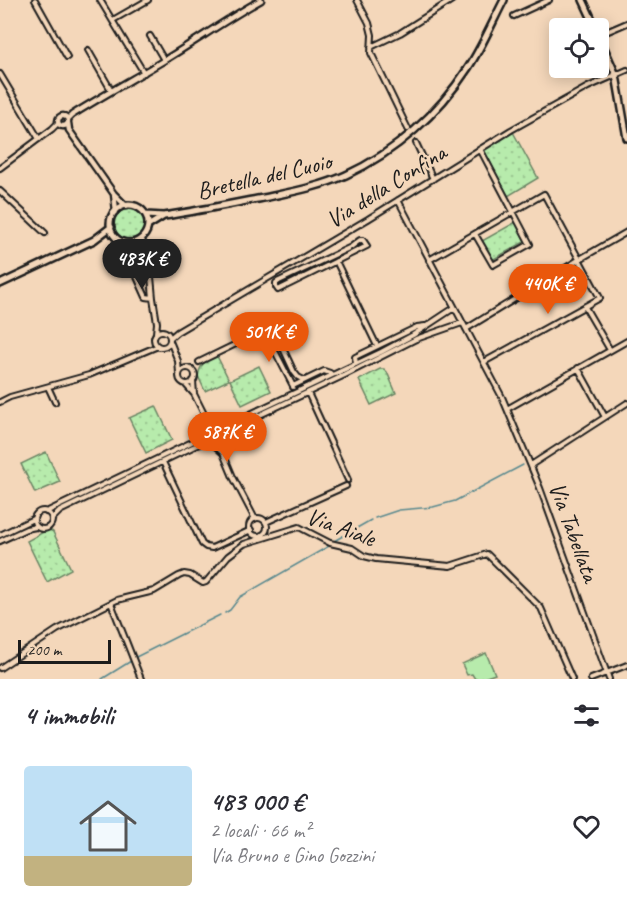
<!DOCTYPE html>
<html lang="it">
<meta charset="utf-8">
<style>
body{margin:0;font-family:Caveat,sans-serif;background:#f2f2f3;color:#2b2b33;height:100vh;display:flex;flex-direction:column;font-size:22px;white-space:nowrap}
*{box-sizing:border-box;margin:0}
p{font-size:20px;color:#7c7c81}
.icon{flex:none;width:33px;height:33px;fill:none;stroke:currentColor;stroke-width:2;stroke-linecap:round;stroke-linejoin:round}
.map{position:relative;height:679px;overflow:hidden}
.panel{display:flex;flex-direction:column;background:#fff;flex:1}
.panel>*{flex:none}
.tools{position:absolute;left:549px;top:18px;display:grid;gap:12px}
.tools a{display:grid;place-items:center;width:60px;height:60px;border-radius:6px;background:#fff;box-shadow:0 3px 15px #0003;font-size:30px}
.scale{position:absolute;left:18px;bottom:15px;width:93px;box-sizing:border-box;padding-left:6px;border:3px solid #1c1c1c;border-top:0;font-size:16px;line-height:21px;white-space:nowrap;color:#1c1c1c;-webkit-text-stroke:4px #f4d7ba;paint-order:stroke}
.price{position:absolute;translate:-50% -51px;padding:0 14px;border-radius:21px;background:#ea580c;color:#fff;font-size:20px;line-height:39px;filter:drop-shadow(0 2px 3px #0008)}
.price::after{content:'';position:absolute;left:50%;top:36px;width:18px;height:14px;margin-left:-9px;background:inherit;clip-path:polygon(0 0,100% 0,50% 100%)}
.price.selected{background:#222;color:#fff}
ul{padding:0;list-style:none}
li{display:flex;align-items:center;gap:18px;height:150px;padding:0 24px}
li+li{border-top:2px solid #e1e1e2}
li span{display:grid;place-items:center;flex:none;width:168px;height:120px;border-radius:6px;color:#555}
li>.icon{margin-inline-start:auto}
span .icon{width:72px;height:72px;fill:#fffc;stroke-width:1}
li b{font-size:26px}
h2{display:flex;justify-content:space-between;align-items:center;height:72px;padding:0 24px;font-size:26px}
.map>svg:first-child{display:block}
.grass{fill:url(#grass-dots);stroke:#6a8464;stroke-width:1.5}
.pitch{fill:#b7ebac;stroke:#6a8464;stroke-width:1.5}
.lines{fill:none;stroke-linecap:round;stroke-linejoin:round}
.stream{stroke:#59898f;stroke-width:1.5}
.minor-casing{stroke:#1c1c1c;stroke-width:8}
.tertiary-casing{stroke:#1c1c1c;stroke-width:9}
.secondary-casing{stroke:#1c1c1c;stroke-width:10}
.minor{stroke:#f4d7ba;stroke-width:4}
.tertiary{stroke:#f4d7ba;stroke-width:4.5}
.secondary{stroke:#f4d7ba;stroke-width:5}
.labels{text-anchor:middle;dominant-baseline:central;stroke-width:5;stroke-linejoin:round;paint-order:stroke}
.street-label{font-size:24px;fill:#1c1c1c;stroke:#f4d7ba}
</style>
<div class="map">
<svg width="627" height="679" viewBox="0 0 627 679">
<defs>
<pattern id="grass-dots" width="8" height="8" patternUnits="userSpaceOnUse" patternTransform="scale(1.5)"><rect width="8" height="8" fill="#b7ebac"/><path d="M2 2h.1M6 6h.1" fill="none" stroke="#9dc993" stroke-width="1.8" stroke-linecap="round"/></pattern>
</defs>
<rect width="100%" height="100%" fill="#f4d7ba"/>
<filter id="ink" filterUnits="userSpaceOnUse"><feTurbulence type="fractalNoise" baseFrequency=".0167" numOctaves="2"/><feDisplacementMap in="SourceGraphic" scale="12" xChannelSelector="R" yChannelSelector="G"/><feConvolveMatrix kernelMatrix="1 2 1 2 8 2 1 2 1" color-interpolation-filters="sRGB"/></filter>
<g filter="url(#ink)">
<!-- grass -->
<path class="grass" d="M513,132L538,178L508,196L484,150Z
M114 224a16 16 0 1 1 32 0a16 16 0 1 1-32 0Z
M516,222L526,241L492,260L482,241Z
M217,356L229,380L205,391L198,376C201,362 205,362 217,356Z
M259,366L271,391L242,405L230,380Z
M380,369H384L387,372L396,393L371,405L359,380Z
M156,406L172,440L146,453L129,418Z
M46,452L60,482L35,493L21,464Z
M47,530H50L53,532L71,569L47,582L27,541Z"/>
<!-- pitch -->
<path class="pitch" d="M486,653L495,674L481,679H475L472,674L467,675L462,664Z"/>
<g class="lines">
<!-- stream -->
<path class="stream" d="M375,518L399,510L433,507L455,501L523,465
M334,541L371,520
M225,613L230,610L240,597L329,546
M136,657L220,615
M102,679L131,661"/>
<!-- minor casing -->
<g class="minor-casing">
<path id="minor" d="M35,0L67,57
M100,0L144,73
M357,0L369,23L372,35L371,53L408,129
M514,16L549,0
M113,20L148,0
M599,35L627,23
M150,36L164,60
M371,47L400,33L452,0
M88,50L111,90
M0,74L39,139
M416,143L433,179
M0,168L52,129L58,123
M0,191L45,233
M398,200L502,397L540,488L609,679
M475,234L493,265L530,244L480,149
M142,239L150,266L153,298L157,323L156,333
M360,240H363L367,246L278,290L276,287V283L279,281L351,247Z
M136,242L144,249
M429,260L544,194L600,298L484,362
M336,261L377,346
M133,268L146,297L153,298
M585,307L610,350
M466,329L580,259L627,232
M264,330L293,386
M154 339a8 8 0 1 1 16 0a8 8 0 1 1-16 0Z
M170,338L177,332L368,219L511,130L588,87L627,70
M170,341L178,361L179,373
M199,362L271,327L274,329L294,372L298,377L304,380
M356,364L355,357L417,327L425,326
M179 376a8 8 0 1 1 16 0a8 8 0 1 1-16 0Z
M578,368L605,417
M186,385L194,394L193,381
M48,387L55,402
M293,387V386L324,371L330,373L332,375
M308,393L348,480
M194,394L205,416
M0,402L10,397L89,375L158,346
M507,409L627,341
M204 434a9 9 0 1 1 18 0a9 9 0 1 1-18 0Z
M219,426L229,424L381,352L413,335L454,308
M206,428L205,416L214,424
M222,434L228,430L345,375L416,339L462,323
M212,443L223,453L220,440
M223,453L233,477L255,519
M163,462L202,544L206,547L212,548L251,530
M531,465L627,403
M34 520a9 9 0 1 1 18 0a9 9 0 1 1-18 0Z
M46,512L196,440L204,434
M249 527a9 9 0 1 1 18 0a9 9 0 1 1-18 0Z
M52,519L60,511L197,445L208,441
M266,522L346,486
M0,535L33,519
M0,541L26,529L36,527
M111,603L141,679
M0,668L57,630L117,600L154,591L179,576L184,574L190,575L203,583L206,582L228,556L244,544L299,527L330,543L352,548L364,556L376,559L450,566L487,554L541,608L572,679
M591,679L627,665"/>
</g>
<!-- tertiary casing -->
<g class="tertiary-casing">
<path id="tertiary" d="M58 121a5 5 0 1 1 10 0a5 5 0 1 1-10 0Z
M68,119L72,115C102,96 133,79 163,61C196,41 227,19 261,0
M68,123L69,130L114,194L126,206
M114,194L116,211"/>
</g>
<!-- secondary casing -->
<g class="secondary-casing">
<path id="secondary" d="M583,0L596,28
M598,34L616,75L627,138
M110 224a19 19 0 1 1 38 0a19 19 0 1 1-38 0Z
M146,215L164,216C197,211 230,204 263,198C291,192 320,187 346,175C396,152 438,114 468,68C482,47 492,23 504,0
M148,226L164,216
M0,284L94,240L111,227"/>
</g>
<!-- minor -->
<use href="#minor" class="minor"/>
<!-- tertiary -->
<use href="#tertiary" class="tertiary"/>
<!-- secondary -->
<use href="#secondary" class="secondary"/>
</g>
</g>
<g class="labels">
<!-- street labels -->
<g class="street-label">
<text transform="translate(264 176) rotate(-13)">Bretella del Cuoio</text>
<text transform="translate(386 186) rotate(-32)">Via della Confina</text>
<text transform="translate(341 527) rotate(20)">Via Aiale</text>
<text transform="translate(574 532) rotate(70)">Via Tabellata</text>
</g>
</g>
</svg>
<div class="tools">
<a><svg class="icon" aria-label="locate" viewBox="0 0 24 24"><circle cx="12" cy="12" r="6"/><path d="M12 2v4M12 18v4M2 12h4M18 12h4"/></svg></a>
</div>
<div class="scale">200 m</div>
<b class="price selected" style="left:142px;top:290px">483K €</b>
<b class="price" style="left:548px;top:315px">440K €</b>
<b class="price" style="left:269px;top:363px">501K €</b>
<b class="price" style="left:227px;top:463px">587K €</b>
</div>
<section class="panel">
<h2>4 immobili<svg class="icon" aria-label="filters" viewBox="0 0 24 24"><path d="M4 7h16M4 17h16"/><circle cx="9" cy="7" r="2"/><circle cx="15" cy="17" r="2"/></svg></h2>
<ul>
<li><span style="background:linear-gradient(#bfe0f5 75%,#c2b280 0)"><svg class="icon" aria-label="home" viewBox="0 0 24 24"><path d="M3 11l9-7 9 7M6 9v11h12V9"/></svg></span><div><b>483 000 €</b><p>2 locali · 66 m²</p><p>Via Bruno e Gino Gozzini</p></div><svg class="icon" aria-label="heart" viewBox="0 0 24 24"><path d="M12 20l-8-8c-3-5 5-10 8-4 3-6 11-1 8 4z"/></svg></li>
</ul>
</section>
